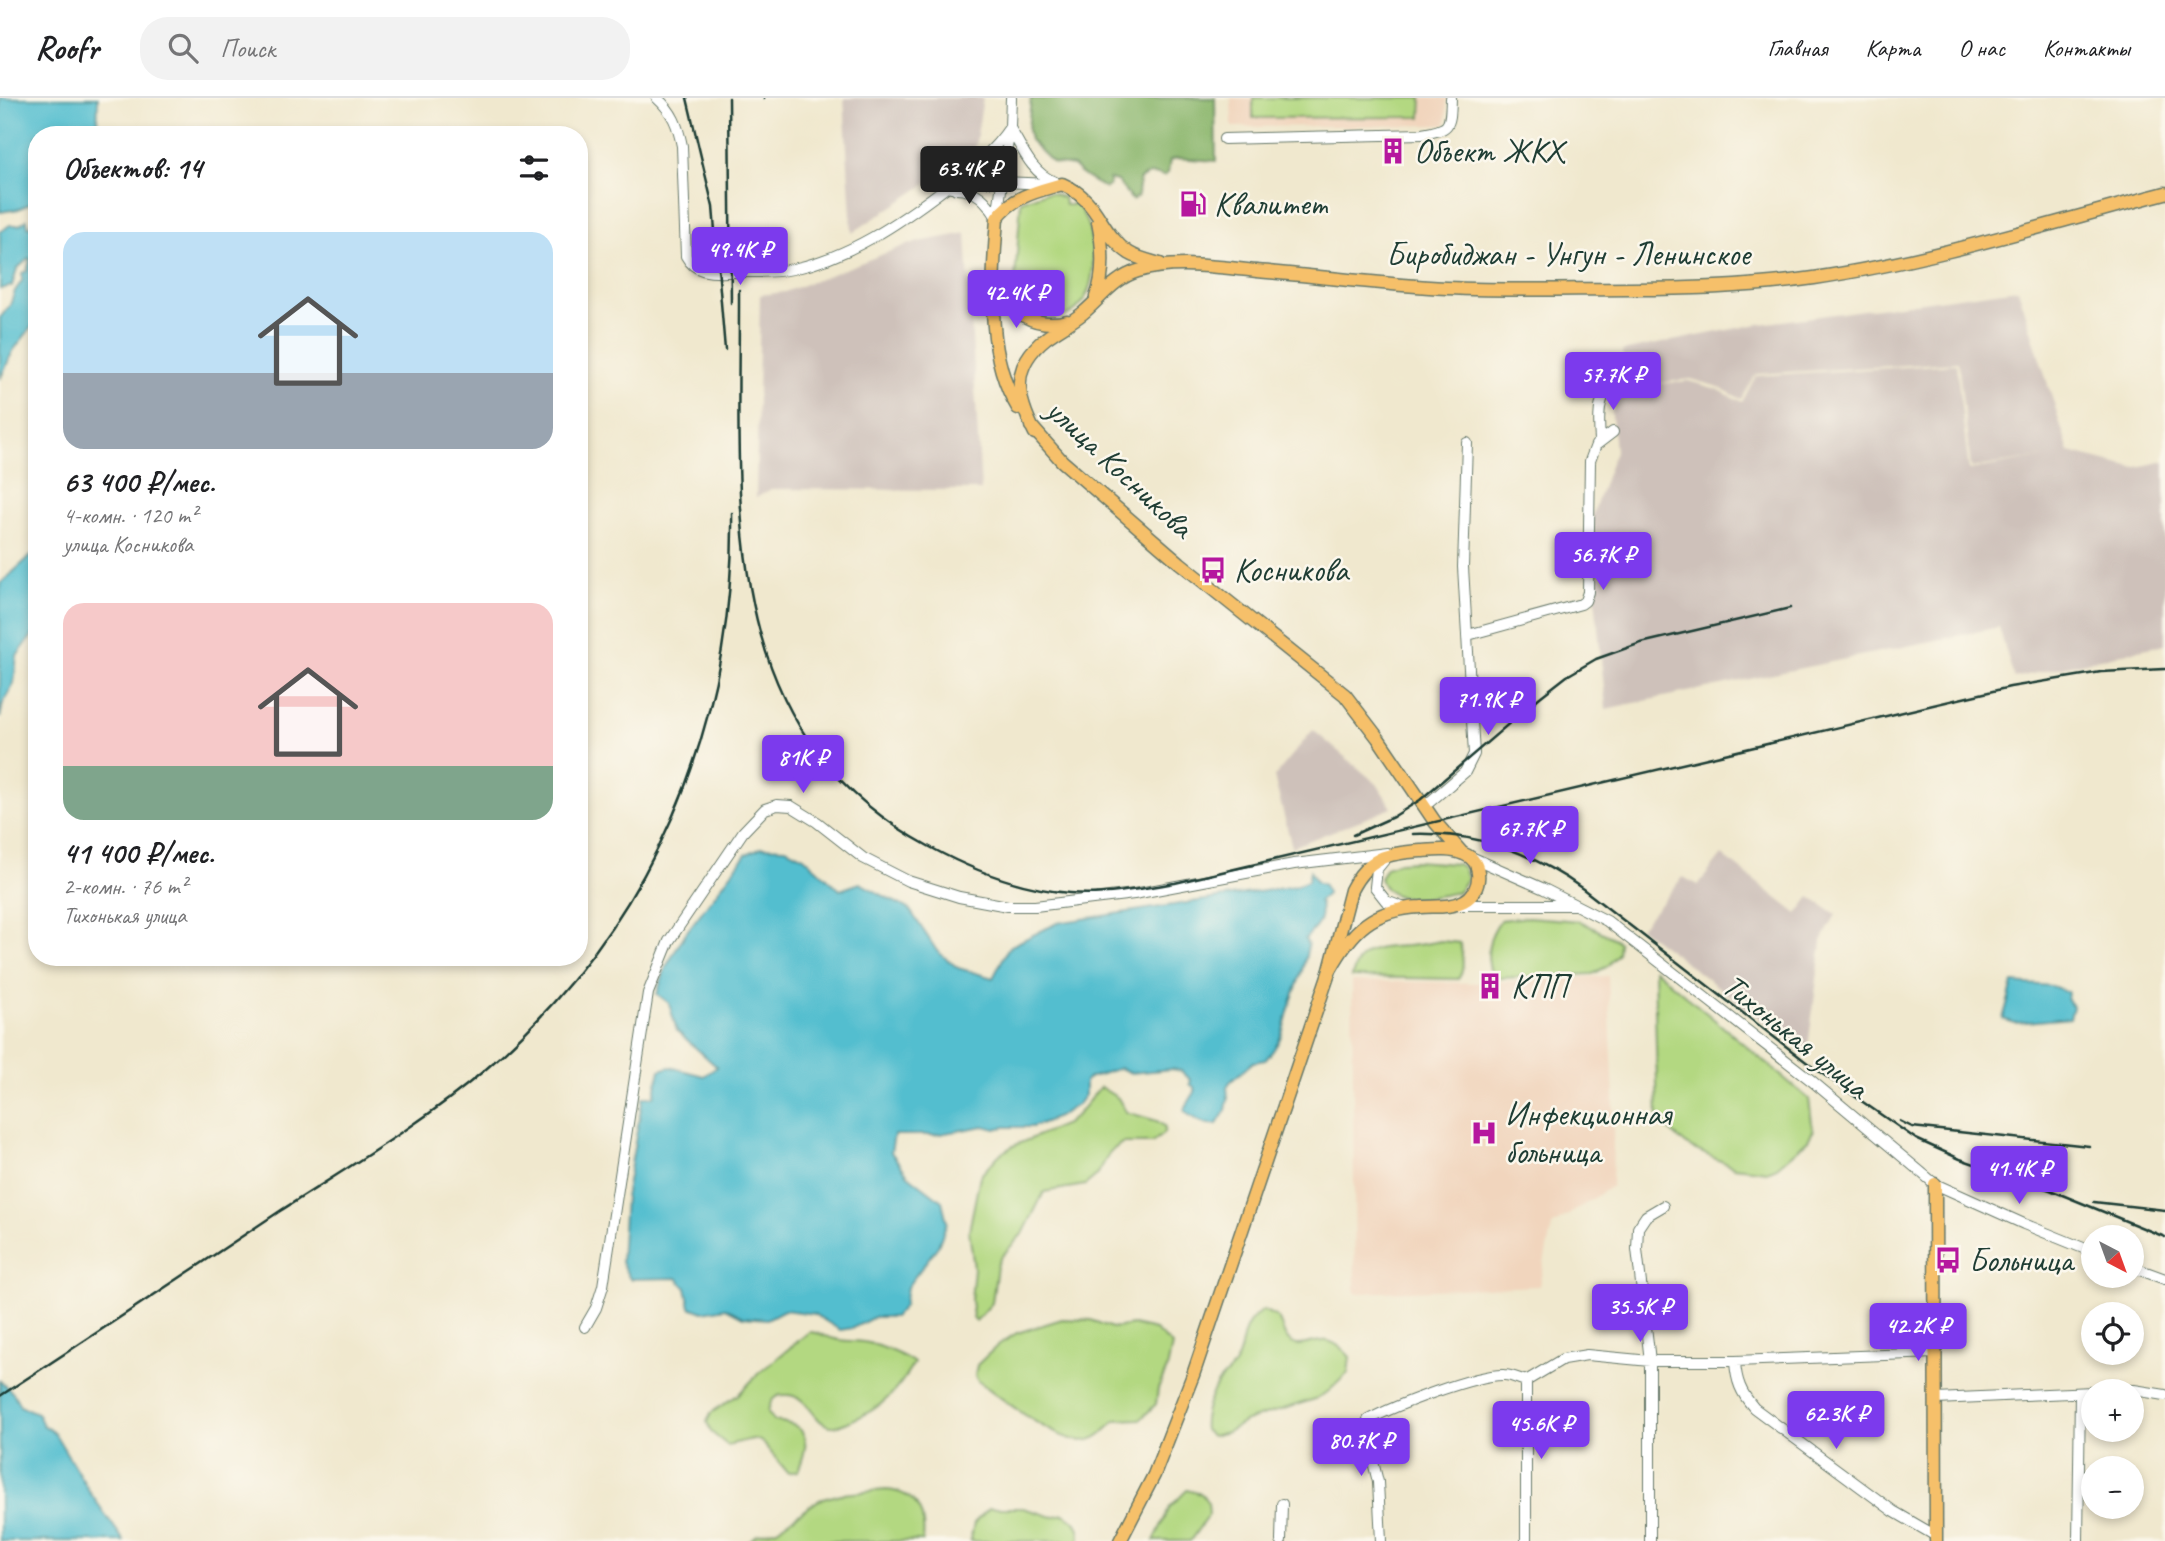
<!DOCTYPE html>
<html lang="ru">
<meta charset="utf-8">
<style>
body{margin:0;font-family:Caveat,sans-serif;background:#f2f2f2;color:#202124;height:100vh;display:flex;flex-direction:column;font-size:26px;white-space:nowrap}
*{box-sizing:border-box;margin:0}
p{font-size:23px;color:#757577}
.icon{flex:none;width:38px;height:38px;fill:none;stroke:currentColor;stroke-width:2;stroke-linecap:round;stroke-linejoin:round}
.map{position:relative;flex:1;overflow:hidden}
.details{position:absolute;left:28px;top:28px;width:560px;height:840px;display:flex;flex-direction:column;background:#fff;border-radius:28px;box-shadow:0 4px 10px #0003}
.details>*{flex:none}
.needle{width:46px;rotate:139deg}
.fabs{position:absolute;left:2081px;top:1127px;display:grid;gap:14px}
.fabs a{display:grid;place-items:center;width:63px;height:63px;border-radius:50%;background:#fff;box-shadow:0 4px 10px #0003;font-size:35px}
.price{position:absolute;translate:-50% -60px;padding:0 16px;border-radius:7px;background:#7c3aed;color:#fff;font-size:23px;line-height:46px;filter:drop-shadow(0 2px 4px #0008)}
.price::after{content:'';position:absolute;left:50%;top:42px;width:21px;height:16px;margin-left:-10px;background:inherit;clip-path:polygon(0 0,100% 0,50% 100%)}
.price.on{background:#222;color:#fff}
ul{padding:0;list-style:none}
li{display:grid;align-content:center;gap:14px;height:371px;padding:0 35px}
li span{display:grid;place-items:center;height:217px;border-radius:21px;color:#555}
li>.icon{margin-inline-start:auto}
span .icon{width:126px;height:126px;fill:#fffc;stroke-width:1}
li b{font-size:30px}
h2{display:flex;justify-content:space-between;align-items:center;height:84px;padding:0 35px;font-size:30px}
header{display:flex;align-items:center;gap:42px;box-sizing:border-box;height:98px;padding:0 35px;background:#fff;border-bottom:2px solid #e0e0e0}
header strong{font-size:33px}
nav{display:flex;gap:38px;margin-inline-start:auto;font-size:24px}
.search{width:490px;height:63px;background:#f2f2f2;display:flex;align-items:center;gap:18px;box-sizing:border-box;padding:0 24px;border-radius:28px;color:#757577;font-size:26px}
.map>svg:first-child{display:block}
.built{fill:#f1d5bd}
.industrial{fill:#cec1ba;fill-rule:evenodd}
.green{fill:#b3d881;stroke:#698a5a;stroke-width:2}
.forest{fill:#8eb86f;stroke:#567a52;stroke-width:2}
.water{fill:#53becf;stroke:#397e82;stroke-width:2}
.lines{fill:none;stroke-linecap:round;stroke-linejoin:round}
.minor-casing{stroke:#68796a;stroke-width:12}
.major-casing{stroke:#68796a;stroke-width:15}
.minor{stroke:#fff;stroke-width:10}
.major{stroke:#f6c06b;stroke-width:12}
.rail{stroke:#1f3d34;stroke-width:2.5}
.labels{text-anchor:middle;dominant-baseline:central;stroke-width:5;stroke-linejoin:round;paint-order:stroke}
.poi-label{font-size:33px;fill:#1f3d34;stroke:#fbf7ec;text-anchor:start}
.street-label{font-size:33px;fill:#1f3d34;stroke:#fbf7ec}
</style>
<header>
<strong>Roofr</strong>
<div class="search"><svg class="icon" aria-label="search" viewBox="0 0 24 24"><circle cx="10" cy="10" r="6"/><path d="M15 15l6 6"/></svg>Поиск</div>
<nav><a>Главная</a><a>Карта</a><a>О нас</a><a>Контакты</a></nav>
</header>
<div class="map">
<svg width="2165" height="1443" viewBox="0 0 2165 1443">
<rect width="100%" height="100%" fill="#fbf7ec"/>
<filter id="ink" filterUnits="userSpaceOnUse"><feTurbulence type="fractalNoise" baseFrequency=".0143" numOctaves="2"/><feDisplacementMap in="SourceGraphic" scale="14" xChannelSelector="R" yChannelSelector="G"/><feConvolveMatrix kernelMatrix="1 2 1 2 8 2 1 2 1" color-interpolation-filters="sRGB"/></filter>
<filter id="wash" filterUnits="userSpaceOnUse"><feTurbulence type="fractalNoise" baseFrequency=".00686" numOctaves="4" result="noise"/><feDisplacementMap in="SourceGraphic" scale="28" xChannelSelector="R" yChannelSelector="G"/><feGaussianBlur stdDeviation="1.57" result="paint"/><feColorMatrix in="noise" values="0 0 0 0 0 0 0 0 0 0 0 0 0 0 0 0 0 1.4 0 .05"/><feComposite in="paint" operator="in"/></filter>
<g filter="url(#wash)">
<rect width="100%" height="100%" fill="#f0e8ce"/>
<!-- built -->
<path class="built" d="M1231,0H1447L1446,27L1232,29Z
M1608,878L1614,1000L1612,1088L1552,1128L1539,1188L1355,1195L1352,883L1481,885Z"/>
<!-- industrial -->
<path class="industrial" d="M844,0H983L975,49L972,51L973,55L852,135Z
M966,135L981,392L771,391L756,400L760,197L785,194L806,186L909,146Z
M2018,191L2069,354L2133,370L2165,363V546L2014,580L1999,529L1606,611L1596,509L1593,416L1615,353L1611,306L1627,289L1622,253L1753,227ZM1958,264L1971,370L2049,358L1969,372L1956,266L1756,278L1742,304L1717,291L1688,283L1628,289L1690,281L1719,289L1741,301L1756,276Z
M1313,632L1377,686L1392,710L1292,749L1274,679Z
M1722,757L1797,816L1810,799L1836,816L1822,843L1807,956L1640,830L1683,779L1698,787Z"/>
<!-- green -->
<path class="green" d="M1253,0H1422L1421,19L1253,20Z
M1044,95H1052L1064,100L1065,107H1072L1073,102C1105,134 1103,237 1038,217C1028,214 1018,207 1014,196L1021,103Z
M1415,763L1457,766L1463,769L1467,780L1458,794C1435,799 1388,810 1380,780L1386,769L1399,764Z
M1528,819L1580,823L1615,841L1619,845L1618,855L1608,868L1593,876L1499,880L1493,879C1484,860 1488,837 1501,822Z
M1441,843L1460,845C1462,856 1466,872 1458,881L1352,879C1359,848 1382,849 1407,848C1418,847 1430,845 1441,843Z
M1654,871L1809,1001L1813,1033L1808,1042L1777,1069L1767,1073L1734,1069L1689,1049L1658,1023Z
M1100,989L1118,1000L1126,1014L1157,1023L1165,1029L1164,1035L1152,1045H1122L1110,1054L1097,1077L1085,1087L1044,1094L1024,1134L1001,1159L997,1168L992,1205L976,1223L973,1219L971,1202L974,1170L969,1133L980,1078L999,1057L1013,1048L1066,1026L1078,1016Z
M1263,1212L1277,1219C1282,1225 1282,1233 1286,1239C1296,1256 1314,1240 1328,1243C1337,1245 1344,1252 1350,1259L1348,1275L1329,1293L1315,1301L1246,1323L1227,1334L1212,1338L1204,1332C1202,1317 1210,1297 1218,1285C1222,1279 1229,1275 1233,1269C1248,1247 1235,1231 1263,1212Z
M1062,1221L1091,1222L1112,1230L1133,1227L1155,1232L1172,1247L1167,1271L1158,1291L1156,1306L1141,1321L1116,1322C1108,1329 1100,1340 1089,1342C1060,1349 1002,1300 978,1283L975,1278L977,1267L998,1247L1017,1235Z
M809,1234C820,1234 825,1239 835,1241C845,1244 854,1242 863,1244C874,1245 906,1258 914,1265C898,1292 882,1311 852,1322C846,1325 838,1329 831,1328C812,1326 810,1295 784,1297C773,1297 770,1304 768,1314L774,1323C780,1324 791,1325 797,1329C812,1339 803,1360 798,1373L788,1375L763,1345L758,1342L753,1341L727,1347L711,1334L707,1324L711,1315L739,1296L758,1276Z
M886,1392C916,1394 926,1414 923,1443H749L757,1437L777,1431L819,1402L841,1396Z
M1187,1392L1202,1396L1208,1405L1209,1416L1190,1443H1154L1170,1409Z
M989,1410H1023L1053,1419L1063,1416C1075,1421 1082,1429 1079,1443H970L974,1425Z"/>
<!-- forest -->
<path class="forest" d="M1031,0H1215L1216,63L1177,60L1170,62L1168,75L1164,78C1153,76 1148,74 1139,82L1138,98L1132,102L1117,83L1109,81V87L1105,90C1092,83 1082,78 1073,68L1053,65L1030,42L1028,32Z"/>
<!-- water -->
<path class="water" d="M0,0H98L97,37H37V102L19,111L0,114Z
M37,121V222L13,253L0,281V220L10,207L15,193L22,183V175L27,173L30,162L29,160L17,171L12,188L0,191V134L10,127H19L27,122L28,128L31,129L33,122Z
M37,452V531L17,558L14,585L3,605L0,620V486Z
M762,749L786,750L804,759L840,792L860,785L910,812L937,853L958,870L993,880L1009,849L1057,825L1296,788L1308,783L1310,773L1316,784L1324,787L1327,796L1318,804L1320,806C1323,826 1316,828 1305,841L1308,847C1305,866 1299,883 1292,901C1283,927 1285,941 1265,962L1253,964L1230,984L1227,989L1228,1001L1226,1012L1217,1026C1206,1028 1191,1020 1184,1012L1195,994L1194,989L1190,986L1191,982L1181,973L1172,971L1131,975L1120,970L1089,980L1085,983V997L1078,1006L1058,1019L1032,1029H1004L995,1031L984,1028L934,1037H894L891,1054L908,1077L942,1103L947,1124L938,1148L907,1189L904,1208L894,1219H874L853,1230L840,1232L814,1216L784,1212L767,1221L743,1219L726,1210L703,1214L690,1209L686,1190L677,1180L630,1181L621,1164L625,1100L643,999H654L660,972L670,969L704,978L717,969L677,933L669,905L657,896L666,869L685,836L746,756Z
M2013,885L2052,888L2068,894L2067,902L2073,909L2070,920L2015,925L2003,921Z
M0,1283L14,1296L20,1308L37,1315L43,1327L55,1336L91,1396L124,1443H0Z"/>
</g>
<g filter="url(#ink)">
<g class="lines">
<!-- minor casing -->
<g class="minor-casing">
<path id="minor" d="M657,0C673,14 678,28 682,48L686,158C696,177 715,174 733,174C753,174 774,175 793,171C849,159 898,126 944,91C969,72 992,56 1010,29
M1010,30C1022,50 1032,76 1055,84
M1224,41L1422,36C1451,31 1450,29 1451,0
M951,89L976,83L1051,86
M956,91C977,91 987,103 997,120
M997,120L1010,29L1011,0
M1600,342C1598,317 1596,289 1626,281
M1468,537L1581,506L1585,503L1588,494L1590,363L1596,347L1613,334
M1425,708L1465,674L1474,656L1463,469L1467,345
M1469,758L1544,791L1607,823L1812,983L1935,1086L2024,1126L2093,1154
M1386,760L1377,771L1375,789L1386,803L1402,809
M1455,807H1573
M2132,1169L2165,1181
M585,1229L596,1210L603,1188L648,895L669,843L743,734L765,711L777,707L791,708L817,724L863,760L908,783L959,799L1008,808H1035L1134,796L1294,766L1387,755
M1735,1263C1736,1283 1741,1295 1754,1310L1893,1413L1936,1438
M1526,1283V1443
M2110,1293L2134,1292L2165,1297
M1936,1301L2093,1294
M1281,1443L1282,1406
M1381,1443L1378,1384L1365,1331L1368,1322C1394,1308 1476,1276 1504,1277C1511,1277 1519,1281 1526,1283L1563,1261L1587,1257L1650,1263H1735L1935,1255
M1650,1443V1263L1637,1151L1638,1130L1646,1118L1663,1108
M2078,1443L2080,1295"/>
</g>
<!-- major casing -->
<g class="major-casing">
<path id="major" d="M997,184C1005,214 1037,231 1067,223
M1096,199C1105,176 1103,148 1098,124
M1018,310C984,255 993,182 997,120C1013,98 1038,93 1062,86C1101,103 1098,134 1129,155C1139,161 1150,163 1160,166
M1031,328L1062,363L1180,465L1345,597L1378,640L1435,724L1462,755
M1035,335C1016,298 1010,269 1046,240C1058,231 1072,224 1083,215C1101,200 1114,180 1138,173C1173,162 1221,169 1257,173C1320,178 1384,187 1447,190C1508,193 1570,191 1631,191C1692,191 1753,189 1814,180C1931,163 2051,125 2165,95
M1935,1086L1936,1443
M1120,1443L1154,1377L1193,1277L1330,872L1351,792C1368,759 1387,755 1421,753C1435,752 1450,750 1464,756C1484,763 1482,794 1464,803C1451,810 1435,808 1421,809C1373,811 1352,832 1330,872"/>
</g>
<!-- minor -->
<use href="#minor" class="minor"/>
<!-- major -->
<use href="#major" class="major"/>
<!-- rail -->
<path class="rail" d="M687,0L713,109L725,252
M729,0L731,205
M764,0V1
M739,192C740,402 712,632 930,749C972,772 1021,791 1070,795C1104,798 1141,791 1175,785L2010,589L2101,574L2165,571
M1413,736C1476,734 1533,755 1583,791L1814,970L1916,1041L1960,1061L2050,1092L2165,1139
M1353,737L1393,719L1420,702L1540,599L1567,578L1596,561L1641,545L1790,510
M1900,1023L1912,1029L2089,1048
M2094,1104L2165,1112
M0,1298C94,1237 187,1175 280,1113C350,1068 423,1025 486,971C650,829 735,631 732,415"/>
</g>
</g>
<!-- icons -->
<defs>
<g id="building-bare" transform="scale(2.1)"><path d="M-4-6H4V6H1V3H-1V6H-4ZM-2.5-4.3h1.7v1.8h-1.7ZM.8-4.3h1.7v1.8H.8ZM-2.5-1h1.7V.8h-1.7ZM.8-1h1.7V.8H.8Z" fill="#b5179e" stroke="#fbf7ec" stroke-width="2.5" paint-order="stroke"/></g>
<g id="fuel-bare" transform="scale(2.1)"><path d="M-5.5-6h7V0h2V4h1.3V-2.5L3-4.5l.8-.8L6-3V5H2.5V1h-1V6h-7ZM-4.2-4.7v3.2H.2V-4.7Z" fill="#b5179e" stroke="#fbf7ec" stroke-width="2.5" paint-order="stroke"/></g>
<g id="bus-bare" transform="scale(2.1)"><path d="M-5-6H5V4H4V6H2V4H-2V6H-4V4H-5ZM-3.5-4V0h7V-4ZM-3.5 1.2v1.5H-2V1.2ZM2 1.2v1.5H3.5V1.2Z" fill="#b5179e" stroke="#fbf7ec" stroke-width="2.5" paint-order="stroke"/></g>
<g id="hospital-bare" transform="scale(2.1)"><path d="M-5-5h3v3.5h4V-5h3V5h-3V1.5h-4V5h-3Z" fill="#b5179e" stroke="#fbf7ec" stroke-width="2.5" paint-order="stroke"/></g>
</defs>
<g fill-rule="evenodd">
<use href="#building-bare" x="1393" y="53"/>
<use href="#fuel-bare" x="1193" y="106"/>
<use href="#bus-bare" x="1213" y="472"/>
<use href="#building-bare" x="1490" y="888"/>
<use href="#hospital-bare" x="1484" y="1035"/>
<use href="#bus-bare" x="1948" y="1162"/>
</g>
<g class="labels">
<!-- poi labels -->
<g class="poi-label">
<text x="1414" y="53">Объект ЖКХ</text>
<text x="1214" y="106">Квалитет</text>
<text x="1234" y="472">Косникова</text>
<text x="1511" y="888">КПП</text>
<text x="1505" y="1016">Инфекционная<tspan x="1505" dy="38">больница</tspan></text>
<text x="1969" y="1162">Больница</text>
</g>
<!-- street labels -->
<g class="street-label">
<text x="1568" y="156">Биробиджан - Унгун - Ленинское</text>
<text transform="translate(1120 370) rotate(43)">улица Косникова</text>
<text transform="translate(1796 938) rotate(39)">Тихонькая улица</text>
</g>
</g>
</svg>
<div class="fabs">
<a><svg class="needle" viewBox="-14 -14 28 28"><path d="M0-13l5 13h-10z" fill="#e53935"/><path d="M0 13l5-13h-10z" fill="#757577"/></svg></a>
<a><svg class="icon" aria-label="locate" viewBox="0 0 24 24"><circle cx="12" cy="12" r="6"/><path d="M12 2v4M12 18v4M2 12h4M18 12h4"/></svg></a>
<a>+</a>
<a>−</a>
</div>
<b class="price on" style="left:969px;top:108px">63.4K ₽</b>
<b class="price" style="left:740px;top:189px">49.4K ₽</b>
<b class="price" style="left:1016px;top:232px">42.4K ₽</b>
<b class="price" style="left:1613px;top:314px">57.7K ₽</b>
<b class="price" style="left:1603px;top:494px">56.7K ₽</b>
<b class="price" style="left:1488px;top:639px">71.9K ₽</b>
<b class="price" style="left:803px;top:697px">81K ₽</b>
<b class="price" style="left:1530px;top:768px">67.7K ₽</b>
<b class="price" style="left:2019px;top:1108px">41.4K ₽</b>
<b class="price" style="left:1640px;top:1246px">35.5K ₽</b>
<b class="price" style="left:1918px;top:1265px">42.2K ₽</b>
<b class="price" style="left:1836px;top:1353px">62.3K ₽</b>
<b class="price" style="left:1541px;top:1363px">45.6K ₽</b>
<b class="price" style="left:1361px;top:1380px">80.7K ₽</b>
<section class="details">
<h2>Объектов: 14<svg class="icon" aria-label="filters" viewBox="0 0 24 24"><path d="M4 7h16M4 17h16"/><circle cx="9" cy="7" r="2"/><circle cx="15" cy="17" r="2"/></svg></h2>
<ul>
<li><span style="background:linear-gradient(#bfe0f5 65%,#9aa5b1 0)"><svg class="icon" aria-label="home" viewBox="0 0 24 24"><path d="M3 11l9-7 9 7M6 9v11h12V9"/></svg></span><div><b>63 400 ₽/мес.</b><p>4-комн. · 120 m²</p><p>улица Косникова</p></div></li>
<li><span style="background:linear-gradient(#f6c9c9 75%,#7fa58c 0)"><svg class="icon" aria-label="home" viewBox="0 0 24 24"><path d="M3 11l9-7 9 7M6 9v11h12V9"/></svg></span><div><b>41 400 ₽/мес.</b><p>2-комн. · 76 m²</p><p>Тихонькая улица</p></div></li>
</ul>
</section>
</div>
